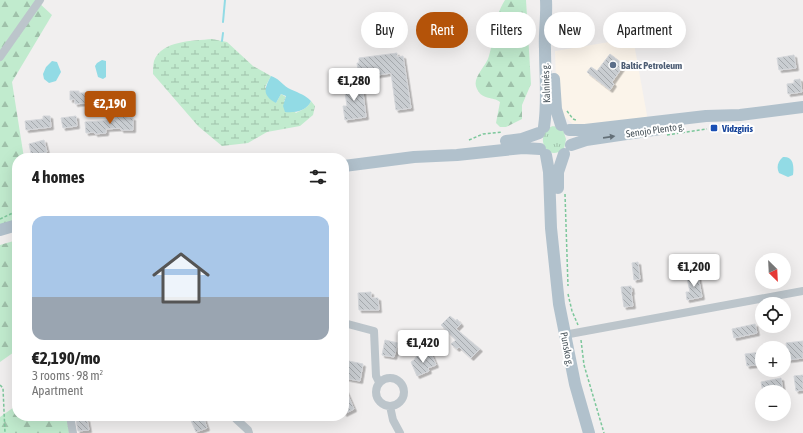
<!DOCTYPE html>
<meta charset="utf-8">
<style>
body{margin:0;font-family:"Asap Condensed",sans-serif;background:#f2f2f2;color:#222;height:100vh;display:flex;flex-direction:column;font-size:15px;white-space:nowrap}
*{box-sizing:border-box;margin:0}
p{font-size:13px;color:#767676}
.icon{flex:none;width:22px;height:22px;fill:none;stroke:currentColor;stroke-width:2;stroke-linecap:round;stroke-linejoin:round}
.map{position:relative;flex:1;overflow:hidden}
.panel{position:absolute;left:12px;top:153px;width:337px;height:268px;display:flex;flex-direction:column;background:#fff;border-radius:16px;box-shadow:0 4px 16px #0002}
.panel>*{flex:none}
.banner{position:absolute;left:361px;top:12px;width:380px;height:36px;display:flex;gap:8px}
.needle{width:26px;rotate:156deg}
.buttons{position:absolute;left:755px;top:253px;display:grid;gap:8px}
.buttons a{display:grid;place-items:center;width:36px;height:36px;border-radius:50%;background:#fff;box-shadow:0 4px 16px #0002;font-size:20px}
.price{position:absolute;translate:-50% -34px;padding:0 9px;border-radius:4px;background:#fff;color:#222;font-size:13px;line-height:26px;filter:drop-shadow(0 1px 2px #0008)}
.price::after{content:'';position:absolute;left:50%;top:24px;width:12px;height:9px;margin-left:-6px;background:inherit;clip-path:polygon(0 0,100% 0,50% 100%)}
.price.active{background:#b45309;color:#fff}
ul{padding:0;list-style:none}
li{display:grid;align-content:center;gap:8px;height:212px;padding:0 20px}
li+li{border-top:1px solid #e0e0e0}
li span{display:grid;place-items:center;height:124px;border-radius:12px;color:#555}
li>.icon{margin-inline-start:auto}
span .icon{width:72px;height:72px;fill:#fffc;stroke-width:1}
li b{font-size:17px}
h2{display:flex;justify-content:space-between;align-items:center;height:48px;padding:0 20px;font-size:17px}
.tag{padding:0 14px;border-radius:18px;background:#fff;box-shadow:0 4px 16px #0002;font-size:14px;line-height:36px}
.tag.active{background:#b45309;color:#fff}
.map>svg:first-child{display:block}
.commercial{fill:#fbf4ea}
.grass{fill:url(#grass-tufts)}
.forest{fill:url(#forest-firs)}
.wetland{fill:url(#wetland-marsh)}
.water{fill:#92dbe5}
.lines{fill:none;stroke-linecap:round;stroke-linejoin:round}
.stream{stroke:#92dbe5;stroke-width:2}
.building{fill:url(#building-back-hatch);stroke:#d4d6da;filter:url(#shadow)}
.path{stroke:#7cc79b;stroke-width:1.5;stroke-dasharray:3 2;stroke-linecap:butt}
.street{stroke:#bcc5cb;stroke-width:8}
.primary{stroke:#b1c1cc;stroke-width:12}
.oneway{fill:#636f77}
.service-dot{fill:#5c6f8a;stroke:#fff;stroke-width:1.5}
.transit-dot{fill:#1a4fb4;stroke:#fff;stroke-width:1.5}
.labels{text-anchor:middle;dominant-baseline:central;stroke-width:4;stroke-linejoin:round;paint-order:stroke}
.service-label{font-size:10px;font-weight:bold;fill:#4e5e75;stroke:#fff;text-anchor:start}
.street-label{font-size:10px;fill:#49545b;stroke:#fff}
.transit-label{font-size:10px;font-weight:bold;fill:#164399;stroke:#fff;text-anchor:start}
</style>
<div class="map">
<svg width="803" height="433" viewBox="0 0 803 433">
<defs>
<pattern id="grass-tufts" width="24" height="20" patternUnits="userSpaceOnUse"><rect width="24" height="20" fill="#c1ebce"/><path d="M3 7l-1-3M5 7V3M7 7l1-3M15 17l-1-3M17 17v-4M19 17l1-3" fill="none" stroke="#9fc1aa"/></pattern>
<pattern id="forest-firs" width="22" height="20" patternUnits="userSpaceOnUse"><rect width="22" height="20" fill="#c1ebce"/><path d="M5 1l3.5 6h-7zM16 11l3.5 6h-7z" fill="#9fc1aa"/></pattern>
<pattern id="wetland-marsh" width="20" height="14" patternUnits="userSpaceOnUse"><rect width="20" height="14" fill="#c1ebce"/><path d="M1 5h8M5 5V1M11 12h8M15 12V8" fill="none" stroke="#9fc1aa"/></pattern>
<pattern id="building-back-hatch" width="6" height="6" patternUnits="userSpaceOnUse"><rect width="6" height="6" fill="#c9cdd1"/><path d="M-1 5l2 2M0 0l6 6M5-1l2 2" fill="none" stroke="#a5a9ad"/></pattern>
<filter id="shadow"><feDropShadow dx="2.5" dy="2.5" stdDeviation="0" flood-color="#0004"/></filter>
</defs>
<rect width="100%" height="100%" fill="#f1efef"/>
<!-- commercial -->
<path class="commercial" d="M633,38L648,121L574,125L561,114L556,81L555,51Z"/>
<!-- grass -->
<path class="grass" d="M553,126L563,130L566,139L564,149C544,164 534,132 553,126Z"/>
<!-- forest -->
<path class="forest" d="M0,0H37V1L52,15L12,82L24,158H17V221L0,225Z
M505,0H526L531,84L522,105V119L506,127H500L496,123L500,102C493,96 483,101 477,89C471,78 486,67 489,56C495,36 493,19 505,0Z
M17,240V350L0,362V245Z
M17,405V416H67L70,433H0V417Z"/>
<!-- wetland -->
<path class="wetland" d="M212,39L227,42L253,66L271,76L265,87L276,103L281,94L286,97L284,101L296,113C302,110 309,107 311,101L315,106L313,115L300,126L267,132L248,143L222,146L198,126L153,74C153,70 153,65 154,61C162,40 193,41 212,39Z"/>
<!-- water -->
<path class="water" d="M102,60L106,61V77L103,79L98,77L95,66L97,63Z
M52,61L57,62L61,72L56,81L49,83L44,79L43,74L46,67Z
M271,76C278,78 282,84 288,88C296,92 304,94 311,101C307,111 295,113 285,112L283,106L286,96L281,94L276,103C262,95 264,89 271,76Z
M783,157C794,156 794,167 793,175L788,177L779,173C776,167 778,161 783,157Z"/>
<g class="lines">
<!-- stream -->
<path class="stream" d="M223,22L225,0
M222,41L223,33"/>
</g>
<!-- building -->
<path class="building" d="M397,53V57L403,56L411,108L396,110L391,73L359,78L357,63H359V58Z
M610,54L624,65L612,82L614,84L610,90L587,72L591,67L597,71Z
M794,55L796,68L779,70L777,58Z
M800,79L802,92L788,94L787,84L794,83V80Z
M362,84L366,117L345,120L343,106H347L344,86Z
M70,91H79V93H87V101H86V103L75,104V99L70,100Z
M43,116H50L51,127L26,130L25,121L43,119Z
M76,116L77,126L63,128L61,118Z
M127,116V118H133V130H121V128L106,129V133L95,134V132L86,133L85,122L115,120V117Z
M44,140L47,152L43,153L44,157L32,158L29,144Z
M638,262L640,279L634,280L632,263Z
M698,276L702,297L687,300L686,292H690L687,278Z
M631,286L632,292H631L633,306L624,307L621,287Z
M371,292V298H378L379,310H359L358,293Z
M450,316L456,321L457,319L461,324L456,329L480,349L471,358L459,347L457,349L451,344L456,340L441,325Z
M755,324L757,333L734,338L732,329Z
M385,340L398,343L394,357L382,355Z
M803,341V358L788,360L786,343Z
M762,352V364L747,366L745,354Z
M419,353L426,355L431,353L436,365L428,368L429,371L417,376L411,362L414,360Z
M344,360L363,364L360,381L344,378Z
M803,375V390L796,391L794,376Z
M781,378L783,392H763L761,382Z
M344,386L354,409L344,414Z
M189,416H203L207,428L196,432Z
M87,419L89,430L78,431L76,420Z"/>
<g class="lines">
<!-- path -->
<path class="path" d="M567,111L573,119L576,120
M667,135L707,129
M469,140L483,134L502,132
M565,194L568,286
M0,219L17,211
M568,294L572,311L578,325
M581,340L584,365L604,433
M0,385L3,388L5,433"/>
<!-- street -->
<path class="street" d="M0,57L40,0
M344,323L374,331L376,376L379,382
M564,335L803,291
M376 392a14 14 0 1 1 28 0a14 14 0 1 1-28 0Z
M390,406L393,420L400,433
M70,416L73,433
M236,419L248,430L249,433"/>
<!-- primary -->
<path class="primary" d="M554,79L556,109L561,125
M544,127C548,101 545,75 545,49C544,33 547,17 546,0
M569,130H585L706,116L740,115L803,107
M506,141L522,139L539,133
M571,145L586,140L660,129
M546,155L549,172L551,228L559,304L575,384L589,433
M344,166L414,157L457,155L523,148L540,149
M558,188V172L564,154
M0,230L17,225"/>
</g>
<!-- one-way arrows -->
<defs><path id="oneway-solid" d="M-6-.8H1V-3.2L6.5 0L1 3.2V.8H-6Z"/></defs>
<use class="oneway" href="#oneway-solid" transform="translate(609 137) rotate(-8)"/>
<!-- markers -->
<circle class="service-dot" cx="613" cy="65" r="4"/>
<rect class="transit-dot" x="710" y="124" width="8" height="8" rx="2"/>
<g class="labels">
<!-- service labels -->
<g class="service-label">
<text x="621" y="65">Baltic Petroleum</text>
</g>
<!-- street labels -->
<g class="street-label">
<text transform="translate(546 83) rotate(-92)">Kalninės g.</text>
<text transform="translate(655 130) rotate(-8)">Senojo Plento g.</text>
<text transform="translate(567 349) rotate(79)">Punsko g.</text>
</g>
<!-- transit labels -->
<g class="transit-label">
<text x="722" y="128">Vidzgiris</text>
</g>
</g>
</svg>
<div class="buttons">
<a><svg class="needle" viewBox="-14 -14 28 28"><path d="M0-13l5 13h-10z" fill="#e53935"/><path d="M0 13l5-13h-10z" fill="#767676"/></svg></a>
<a><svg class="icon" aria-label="locate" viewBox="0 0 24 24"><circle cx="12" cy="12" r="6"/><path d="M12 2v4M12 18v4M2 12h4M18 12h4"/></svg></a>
<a>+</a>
<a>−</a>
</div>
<b class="price" style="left:354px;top:102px">€1,280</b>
<b class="price active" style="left:110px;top:125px">€2,190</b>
<b class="price" style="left:694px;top:288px">€1,200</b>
<b class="price" style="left:423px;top:364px">€1,420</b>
<div class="banner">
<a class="tag">Buy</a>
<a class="tag active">Rent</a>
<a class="tag">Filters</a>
<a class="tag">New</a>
<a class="tag">Apartment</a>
</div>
<section class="panel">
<h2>4 homes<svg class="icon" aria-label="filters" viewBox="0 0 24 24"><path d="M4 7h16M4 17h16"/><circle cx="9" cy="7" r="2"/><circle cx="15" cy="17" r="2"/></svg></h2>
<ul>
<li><span style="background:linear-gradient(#a9c7e8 65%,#9aa5b1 0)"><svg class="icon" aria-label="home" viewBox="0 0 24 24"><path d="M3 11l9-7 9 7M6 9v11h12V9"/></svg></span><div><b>€2,190/mo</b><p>3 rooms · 98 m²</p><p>Apartment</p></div></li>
</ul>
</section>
</div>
